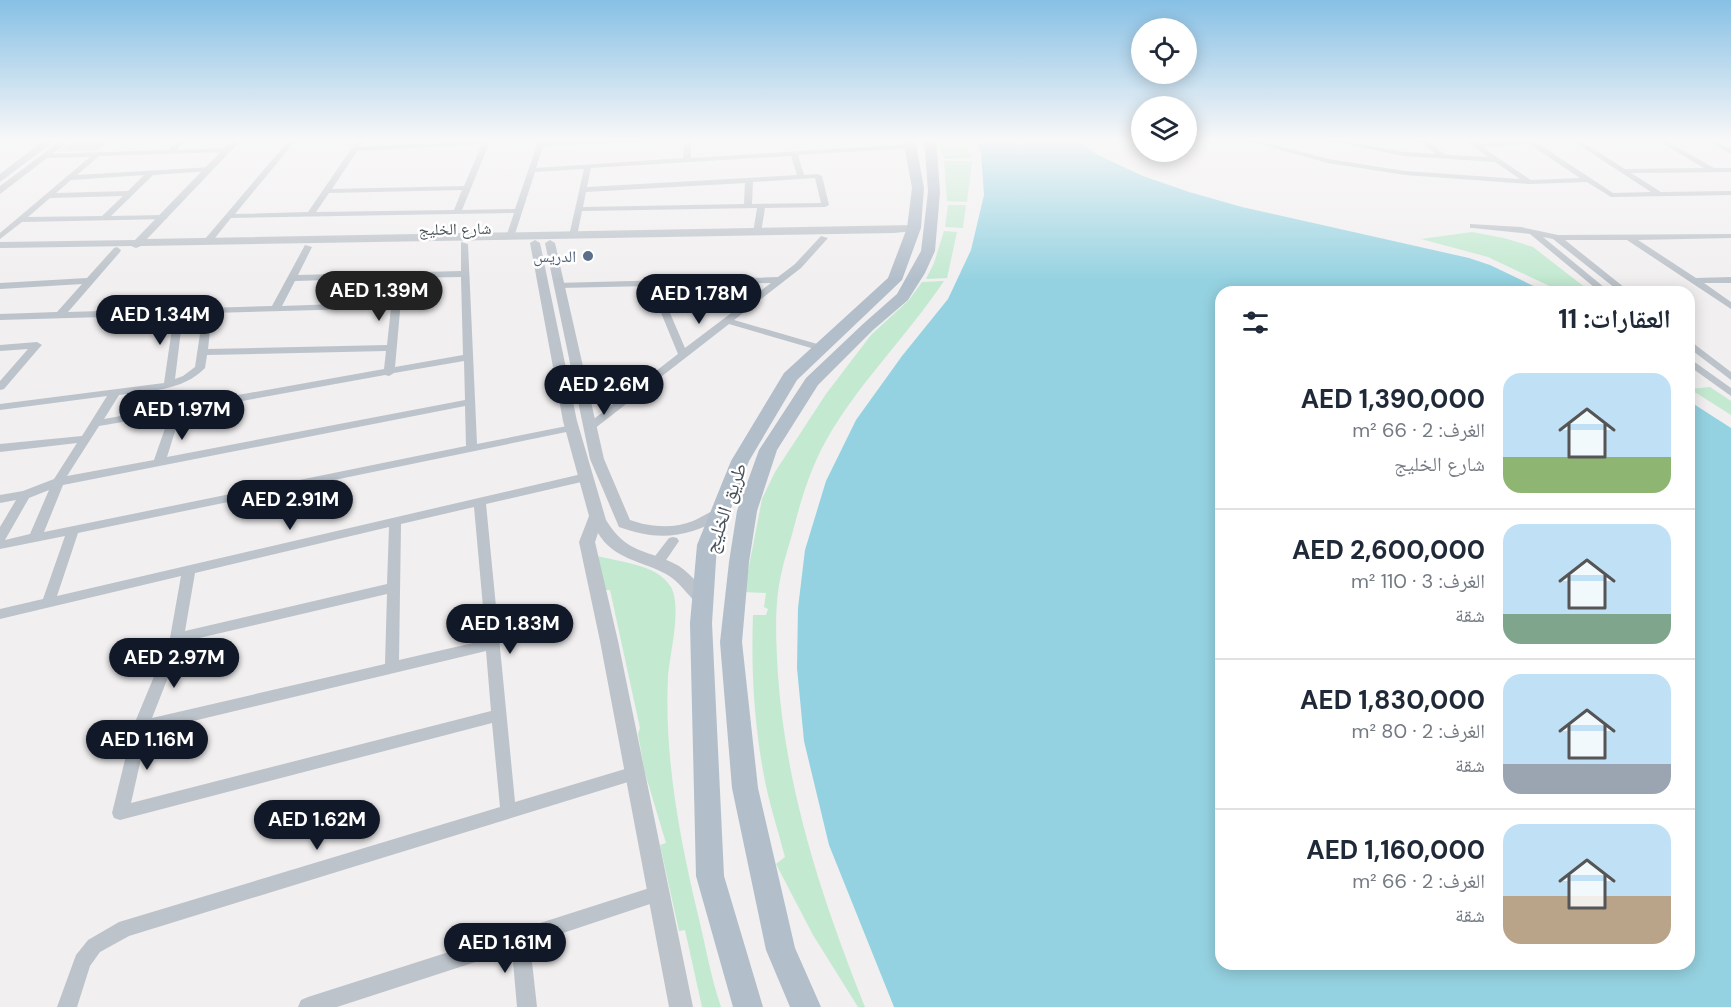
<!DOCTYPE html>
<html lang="ar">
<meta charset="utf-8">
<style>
body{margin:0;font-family:"DM Sans","Noto Naskh Arabic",sans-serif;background:#f6f6f7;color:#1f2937;direction:rtl;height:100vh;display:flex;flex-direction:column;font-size:22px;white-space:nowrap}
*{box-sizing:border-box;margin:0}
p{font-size:20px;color:#747a83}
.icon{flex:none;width:33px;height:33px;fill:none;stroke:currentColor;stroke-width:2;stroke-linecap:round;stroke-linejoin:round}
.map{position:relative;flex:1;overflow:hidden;direction:ltr}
.drawer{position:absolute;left:1215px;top:286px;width:480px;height:684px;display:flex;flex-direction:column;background:#fff;border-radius:18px;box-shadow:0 3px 15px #0003;direction:rtl}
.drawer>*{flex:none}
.tools{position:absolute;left:1131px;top:18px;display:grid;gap:12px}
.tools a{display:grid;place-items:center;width:66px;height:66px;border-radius:50%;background:#fff;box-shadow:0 3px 15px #0003;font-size:30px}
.price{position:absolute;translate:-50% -51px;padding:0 14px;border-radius:21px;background:#111827;color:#fff;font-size:20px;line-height:39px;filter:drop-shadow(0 2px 3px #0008)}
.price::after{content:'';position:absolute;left:50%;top:36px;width:18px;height:14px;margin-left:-9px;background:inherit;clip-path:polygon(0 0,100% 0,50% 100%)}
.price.selected{background:#222;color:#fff}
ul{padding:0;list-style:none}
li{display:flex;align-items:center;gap:18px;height:150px;padding:0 24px}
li+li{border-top:2px solid #e0e1e3}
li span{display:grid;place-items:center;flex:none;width:168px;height:120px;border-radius:18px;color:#555}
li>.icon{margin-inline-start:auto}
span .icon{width:72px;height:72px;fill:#fffc;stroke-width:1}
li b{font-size:26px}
h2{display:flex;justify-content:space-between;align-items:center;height:72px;padding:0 24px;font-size:26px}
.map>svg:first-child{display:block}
.green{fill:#c3e9d1}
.water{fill:#95d2e1}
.building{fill:#c9cbd1;stroke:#d4d5d9;stroke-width:1.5}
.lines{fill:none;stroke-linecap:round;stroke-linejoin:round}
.minor{fill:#bcc3ca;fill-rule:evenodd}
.tertiary{fill:#bcc3ca;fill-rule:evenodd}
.secondary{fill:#bdc5ce;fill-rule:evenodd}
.primary{fill:#b2beca;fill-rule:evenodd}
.service-dot{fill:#5c6f8a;stroke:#fff;stroke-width:2}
.labels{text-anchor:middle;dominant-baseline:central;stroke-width:5;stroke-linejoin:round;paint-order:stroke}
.far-street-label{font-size:16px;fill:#49525a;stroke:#fff}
.far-service-label{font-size:16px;fill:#4e5e75;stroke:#fff;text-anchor:end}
.street-label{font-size:20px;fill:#49525a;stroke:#fff}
</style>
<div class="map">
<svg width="1731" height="1007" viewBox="0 0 1731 1007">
<rect width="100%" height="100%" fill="#f1efef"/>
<!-- green -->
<path class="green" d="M945,139H964L971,158L944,159L939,143Z
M944,161H972L967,202L947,201Z
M948,205H966L963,228L945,227Z
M944,231L957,232L947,278L926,279L934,263Z
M1472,232L1504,238L1533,247L1591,292H1562L1488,257L1421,239Z
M944,281C906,338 853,388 821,450C809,474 801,500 794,527C790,543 784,559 781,575C774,606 776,642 778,675C786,791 822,899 865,1007H858L813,935L776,864L785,857C778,830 769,803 764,776C754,723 751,669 753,615H766L768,609L764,607L766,593L744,592L762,499L775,472L826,394L871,335L909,300L922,282Z
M1710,387L1731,401V415L1690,389Z
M597,556C620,562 657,564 671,587C682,607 670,653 668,676C664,758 680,840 699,919C706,948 711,978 721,1007H702L685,930L679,931L660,845L666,843L645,773L638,734L640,728L610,590H604Z"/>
<!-- water -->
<path class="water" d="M975,139H1075L1098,155L1143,176L1189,192L1242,207L1469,258L1490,265L1546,292H1221V964H1689V401L1731,428V1007H894L829,845L804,741L797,668L798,608L805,550L826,481L856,420L902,356L948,299L971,250L984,195L981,153Z"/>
<!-- building -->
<path class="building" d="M75,139H110L97,150L60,151Z"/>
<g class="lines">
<!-- minor -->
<path class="minor" d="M180,139H187L177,150L228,148L232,150L228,152L99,156L77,175L212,167V171H209L153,175L111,216L164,215H167V219L22,222L0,239V233L90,157L46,158H43V154L168,150ZM144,175L128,191L56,193L71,180ZM123,196L102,216L28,217L50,198Z
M290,139H297L235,214L308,212L358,139H364L359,147L491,139L462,210L515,209L539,139H545V142L586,141L587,139H593V141L658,139L655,141L543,146L536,168L683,158L685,139H706L691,142V158L912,144L916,146L912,148L798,155L804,175L818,174L822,176L829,205L825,207L765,208L761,233L757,235L753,233L757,208L582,211L577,236L570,238L569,236L584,169L535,172L514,237L510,239L506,237L514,213L231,218L211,243H205V239ZM482,144L464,186L332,189L357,151ZM791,156L797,175L587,187L591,168ZM815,178L821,203L752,204L753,182ZM745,183L744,204L583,207L586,192ZM462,190L454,210L316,212L329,193Z
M1241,139H1252L1328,159L1405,171L1520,179L1495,162L1404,156L1319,139H1333L1404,152L1436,154L1418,139H1425L1446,155L1488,157L1463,139H1471L1476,143L1531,139L1613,193L1651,192L1570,139H1578L1625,169L1704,168L1655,139H1663L1714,168H1731V172L1631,173L1661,192L1731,191V195L1611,197L1587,182L1529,184L1405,175L1328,163ZM1529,144L1580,178L1531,180L1482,147Z
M1704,139H1712L1731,149V154Z
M1470,224L1521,227L1558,235L1731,234V238L1638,240L1696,278L1731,277V283H1704L1731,302V309L1627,240H1565L1630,292H1620L1553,239L1543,237L1610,292H1600L1530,234L1473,228H1470Z
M821,236L828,238L801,268L734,320L824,346V350H818L729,324L594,429H586L585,427L586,425L678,354L650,286L559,288L556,287V283L778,277L795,264ZM771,283L685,348L658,285Z
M461,242L468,244L477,444L572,425L576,426L577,428L576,430L78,533L57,596L586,473L590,474L592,477L590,480L486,504L515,802L635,766L641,768L643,773L641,778L129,936L100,952L90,966L77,1007H57L76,955L88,940L119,922L500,807L492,723L120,820L114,818L112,813L133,727L170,638L181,576L0,619V609L43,599L65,536L0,549V527L16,500L0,503V495L23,491L54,479L77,443L0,452V444L82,436L107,396L0,410V404L164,383L174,315L0,320V314L57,312L82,284L0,289V283L87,278L114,248L117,247L121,250L120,252L68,312L272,306L305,245L312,247L298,275L461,271ZM461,277L463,355L395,367L403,278ZM394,278L392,302L282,306L295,281ZM391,308L387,345L208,349L212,313ZM183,314H203L195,367L183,376L175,379ZM386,351L384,369L104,419L119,395C148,391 183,391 205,368L207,355ZM464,361L465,400L167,457L181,412L385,375L389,376L394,373ZM465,406L466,446L44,532L63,485ZM170,414L154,460L67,476L99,426ZM49,490L30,534L5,540L29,498ZM474,507L486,640L399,660L401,524ZM389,527L387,584L185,631L195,573ZM387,594L385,664L152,718L182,642ZM486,651L491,711L131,803L147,732Z
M1689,340L1731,372V380L1689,348Z
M37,342L42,345L40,347L4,389L0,390V381L28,349L0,351V345Z
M1689,358L1731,388V396L1689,366Z
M673,537L677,538L679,541L677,544L662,566H652L651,563L652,560L669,538Z
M659,885L665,887L668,893L665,899L530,944L537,1007H517L512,950L337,1007H298L301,1000L308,997Z"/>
<!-- tertiary -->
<path class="tertiary" d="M63,139H72L0,194V186Z
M233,139H242L147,239L914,225L919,228L914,231L894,233L141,246L136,248L131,246L0,248V242L135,240Z
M535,240L540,243L577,421L606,520C627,555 648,549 679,566C689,573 705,589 711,600L709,604L703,606L697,604C688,595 678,580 666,574C642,561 613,559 598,533L595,542L618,641L693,1007H669L600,641L579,542L589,516L563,421L530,243Z
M550,240L555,243L604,459L630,520C649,527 674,529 693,521C702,517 710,511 720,508L728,513L725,517C687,537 660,542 619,527L590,459L545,243Z"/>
<!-- secondary -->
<path class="secondary" d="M46,139H57L0,182V174Z"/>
<!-- primary -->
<path class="primary" d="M903,139H915L924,188L921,228L902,280L797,380L749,461L717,545L712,623L724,876L763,1007H733L696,876L690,623L697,545L731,461L784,373L888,278L907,228L912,188Z
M922,139H934L937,149L940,192L935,251L925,273L908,300L873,330L818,385L777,450L757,511L749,562L742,642L758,788L795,948L821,1007H790L766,950L732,788L720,642L729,562L737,511L759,450L806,378L863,324L897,294L921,251L928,192L925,149Z"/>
</g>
<!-- sky -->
<linearGradient id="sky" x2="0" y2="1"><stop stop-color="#87c0e5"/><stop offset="0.5" stop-color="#f9f8f8"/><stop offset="1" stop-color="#f9f8f8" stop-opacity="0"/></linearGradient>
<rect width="1731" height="280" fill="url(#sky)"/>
<!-- markers -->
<circle class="service-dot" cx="588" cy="256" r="6"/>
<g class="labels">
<!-- far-street labels -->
<g class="far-street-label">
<text transform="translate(455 229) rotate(-1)">شارع الخليج</text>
</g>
<!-- far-service labels -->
<g class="far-service-label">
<text x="576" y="256">الدريس</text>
</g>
<!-- street labels -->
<g class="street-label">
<text transform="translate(725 508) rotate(-71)">طريق الخليج</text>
</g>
</g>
</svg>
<div class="tools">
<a><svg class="icon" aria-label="locate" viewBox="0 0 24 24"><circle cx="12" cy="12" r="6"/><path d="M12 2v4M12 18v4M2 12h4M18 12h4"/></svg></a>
<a><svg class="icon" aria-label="layers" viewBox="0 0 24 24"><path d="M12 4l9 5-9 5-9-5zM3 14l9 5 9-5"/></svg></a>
</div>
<b class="price selected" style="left:379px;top:322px">AED 1.39M</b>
<b class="price" style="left:699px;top:325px">AED 1.78M</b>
<b class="price" style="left:160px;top:346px">AED 1.34M</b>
<b class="price" style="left:604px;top:416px">AED 2.6M</b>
<b class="price" style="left:182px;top:441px">AED 1.97M</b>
<b class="price" style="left:290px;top:531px">AED 2.91M</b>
<b class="price" style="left:510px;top:655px">AED 1.83M</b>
<b class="price" style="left:174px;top:689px">AED 2.97M</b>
<b class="price" style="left:147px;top:771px">AED 1.16M</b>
<b class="price" style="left:317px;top:851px">AED 1.62M</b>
<b class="price" style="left:505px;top:974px">AED 1.61M</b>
<section class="drawer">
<h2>العقارات: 11<svg class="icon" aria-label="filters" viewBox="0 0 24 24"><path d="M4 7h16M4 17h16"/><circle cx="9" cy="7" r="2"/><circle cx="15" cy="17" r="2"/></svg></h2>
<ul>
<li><span style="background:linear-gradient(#bfe0f5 70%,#8fb573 0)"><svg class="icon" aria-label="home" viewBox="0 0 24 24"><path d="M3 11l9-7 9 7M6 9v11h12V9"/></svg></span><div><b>AED 1,390,000</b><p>الغرف: 2 · 66 m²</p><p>شارع الخليج</p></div></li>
<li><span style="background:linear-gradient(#bfe0f5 75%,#7fa58c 0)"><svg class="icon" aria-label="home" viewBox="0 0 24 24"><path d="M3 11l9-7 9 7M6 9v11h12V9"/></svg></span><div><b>AED 2,600,000</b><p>الغرف: 3 · 110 m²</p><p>شقة</p></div></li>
<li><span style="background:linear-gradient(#bfe0f5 75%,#9aa5b1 0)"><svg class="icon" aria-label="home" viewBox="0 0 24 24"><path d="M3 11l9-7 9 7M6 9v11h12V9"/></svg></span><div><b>AED 1,830,000</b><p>الغرف: 2 · 80 m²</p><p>شقة</p></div></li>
<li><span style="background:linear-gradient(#bfe0f5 60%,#b9a48a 0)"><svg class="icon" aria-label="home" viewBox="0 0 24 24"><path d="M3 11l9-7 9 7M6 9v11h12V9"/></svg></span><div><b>AED 1,160,000</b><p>الغرف: 2 · 66 m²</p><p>شقة</p></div></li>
</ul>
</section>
</div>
